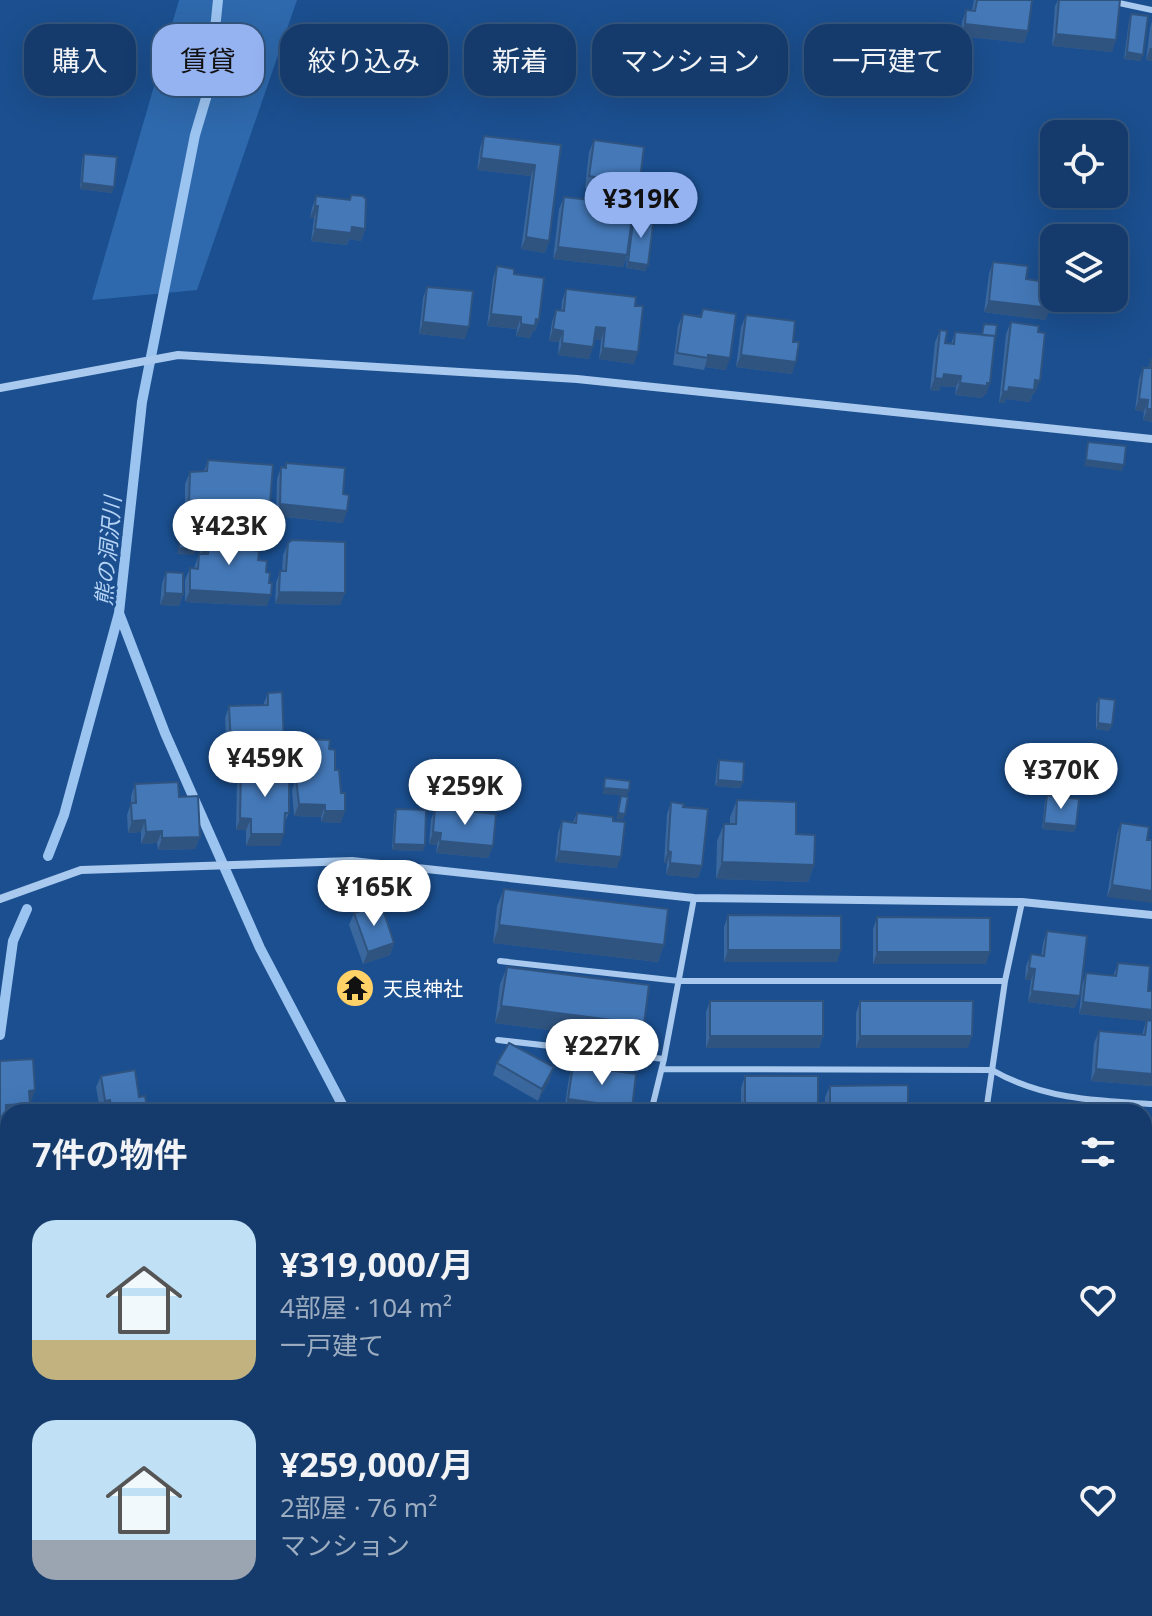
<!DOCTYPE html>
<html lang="ja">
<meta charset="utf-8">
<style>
body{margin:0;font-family:"Noto Sans","Noto Sans JP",sans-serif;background:#1d4271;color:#f1f3f6;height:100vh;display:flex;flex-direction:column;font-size:30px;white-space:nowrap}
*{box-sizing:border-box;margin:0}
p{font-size:26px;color:#9dadc1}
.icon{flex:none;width:44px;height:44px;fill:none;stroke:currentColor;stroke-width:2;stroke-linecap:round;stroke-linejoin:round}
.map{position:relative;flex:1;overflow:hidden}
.side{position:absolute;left:0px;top:1104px;width:1152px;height:512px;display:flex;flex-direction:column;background:#143b6b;border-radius:24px 24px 0 0;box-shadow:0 8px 32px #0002,0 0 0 2px #33557e}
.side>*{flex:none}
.guide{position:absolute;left:24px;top:24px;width:1104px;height:72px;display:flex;gap:16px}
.tools{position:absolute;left:1040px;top:120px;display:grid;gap:16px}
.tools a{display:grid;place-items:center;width:88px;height:88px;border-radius:16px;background:#143b6b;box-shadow:0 8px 32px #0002,0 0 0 2px #33557e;font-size:40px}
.price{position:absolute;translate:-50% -68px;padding:0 18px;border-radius:28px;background:#fff;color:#222;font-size:26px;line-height:52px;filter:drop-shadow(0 2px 4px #0008)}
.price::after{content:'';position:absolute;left:50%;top:48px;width:24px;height:18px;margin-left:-12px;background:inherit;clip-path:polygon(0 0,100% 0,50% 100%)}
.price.active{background:#95b2f1;color:#111}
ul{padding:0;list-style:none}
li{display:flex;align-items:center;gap:24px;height:200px;padding:0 32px}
li span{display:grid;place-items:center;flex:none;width:224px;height:160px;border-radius:24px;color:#555}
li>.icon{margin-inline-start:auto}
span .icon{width:96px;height:96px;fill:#fffc;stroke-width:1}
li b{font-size:34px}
h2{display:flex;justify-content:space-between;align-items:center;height:96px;padding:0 32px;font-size:34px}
.tag{padding:0 28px;border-radius:24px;background:#143b6b;box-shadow:0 8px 32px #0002,0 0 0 2px #33557e;font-size:28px;line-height:72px}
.tag.active{background:#95b2f1;color:#111}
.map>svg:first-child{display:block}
.green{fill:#2e69ad}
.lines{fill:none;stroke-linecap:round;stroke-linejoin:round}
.stream{stroke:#9cc4f0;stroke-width:10}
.service{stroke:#a9c9ee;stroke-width:6}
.minor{stroke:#a9c9ee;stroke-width:8}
.wall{fill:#3a679d}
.shaded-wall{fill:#305480}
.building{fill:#4478b7;stroke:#305480;stroke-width:2}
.labels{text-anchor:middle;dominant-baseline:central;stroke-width:6;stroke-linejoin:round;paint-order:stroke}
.poi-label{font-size:20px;fill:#fff;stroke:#1b4f8f;text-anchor:start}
.water-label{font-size:22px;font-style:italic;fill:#b5d3f5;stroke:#1b4f8f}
</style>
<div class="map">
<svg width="1152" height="1616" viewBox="0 0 1152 1616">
<rect width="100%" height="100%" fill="#1b4f8f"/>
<!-- green -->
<path class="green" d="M179,0H297L197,290L92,300Z
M0,1292L8,1303V1608H532L542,1616H0Z"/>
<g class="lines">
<!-- stream -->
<path class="stream" d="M218,0L209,88L195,135L142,402L119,613L165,733L260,948L346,1112
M48,856L64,815L119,613
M0,1035L13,941L27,909
M0,1251L8,1286
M575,1608L578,1616
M51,1616L55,1608"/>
<!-- service -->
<path class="service" d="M1105,0L1152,10
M500,961L679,981H1005
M498,1040L664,1059
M662,1069L992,1070C1042,1099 1096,1101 1152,1104
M651,1112L664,1059L694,898
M986,1112L1005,981L1022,902"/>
<!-- minor -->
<path class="minor" d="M0,388L178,355L577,379L1152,439
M0,899L81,870L352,861L694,898L1022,902L1152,915
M0,1162L8,1177
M638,1608L655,1616"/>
</g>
<!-- wall -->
<path class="wall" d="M974,0H1032L1028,31L1024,43L960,36L962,22L966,10H972Z
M1058,0H1120L1112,52L1052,46L1055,6Z
M1131,14L1141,61L1124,59L1129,20Z
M1152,21V61L1146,60L1150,28Z
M317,24L370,61L313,62V36Z
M484,136L561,145L549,241L545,253L521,249L531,176L477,170L480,148Z
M594,140L639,186L635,198L585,188L589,152Z
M84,154L112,193L80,189L82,160Z
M351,195L365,229L361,241L349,239L347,245L311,241L314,218H310L312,208L316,196L349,200Z
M564,197L632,220L634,215L646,271L626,268L627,256L623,267L553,259L559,209Z
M993,262L1026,279L1045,285L1046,320L984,312L989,274Z
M497,266L514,274L539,320L535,331H533L530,338L516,336L517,329L487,326L493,278Z
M427,287L465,339L419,334L423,298Z
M566,289L635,306L634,364L599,359L601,340L594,339L589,359L558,355L559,342L549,341L552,322L556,310L561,311L562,301Z
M703,309L726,370L705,367L704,370L673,365L678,326L683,314L700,316Z
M746,315L793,342L792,374L736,367L741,327Z
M1011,322L1035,393H1033L1030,402L1006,399L1004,403H999L1006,334Z
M984,324L986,395H984L982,398L955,395L956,387L941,386L939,391L930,390L935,342L940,330L945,343L951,344L955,332L981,335Z
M1151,360H1152V422L1143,420L1144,412L1135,410L1139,379L1143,368H1148Z
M208,460L264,528L202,523L203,516L185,515V484L190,472L204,471Z
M286,463L343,494V523L276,516L277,479L281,467L284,468Z
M206,527L230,547L258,560L267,606L185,602V580L190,568H194L199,554H200L201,539Z
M288,543L345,593L340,605L275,604L276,583L280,571H282L283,555Z
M166,572L183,594L179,606L160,605L162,583Z
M268,693L284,744L280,756H279L276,764L238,766V754H227L225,718L229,706L263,705Z
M1099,698L1112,725L1109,731L1096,729V704Z
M303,739L329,749L341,793V823L321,822V817L294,816L292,790L296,778H298L299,751Z
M719,760L743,782L740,788L715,786L717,766Z
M241,767L289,813L284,824L280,846H246V830H236L237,779Z
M135,784L179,797L200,837L195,849L158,850L157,843L141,844V832L128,833L127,815L131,803V796Z
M1047,795L1076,826L1074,832L1042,829L1045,801Z
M737,800L796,834L814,865L808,882L716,879L717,841L724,824H730V817Z
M671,802L683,807L702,866L698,878L666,875L667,863H664L667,814Z
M435,808L493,846L488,858L436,853L437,845L429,844L431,820Z
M396,809L423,851L392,850L394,815Z
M577,813L613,821L617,868L555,862L558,833L562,821L573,822Z
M1121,823L1147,840L1107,897L1117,834Z
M504,889L664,945L658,962L493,943L497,906Z
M354,913L394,943L390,955L363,964L349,925Z
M728,915L837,962H724V927Z
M877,917L986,964H873V929Z
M1047,931L1075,1008L1028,1002L1031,980H1025L1026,966L1031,954L1041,956L1043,943Z
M1118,963L1148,991H1152V1086L1091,1081L1094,1043L1099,1031L1142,1035L1146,1021L1079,1014L1082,985L1086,973L1113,976Z
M507,967L637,1041L495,1023L500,984Z
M345,975L369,988L364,1001L357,1003L355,998L349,1000L343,981Z
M710,1001L823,1036L819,1048H706V1012Z
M860,1001L968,1048H856V1013Z
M497,1063L550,1079L538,1101L493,1075Z
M573,1065L630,1112H573L564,1111L569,1077Z
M101,1076L139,1097L147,1107L145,1112H80L100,1110L96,1087Z
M745,1076L818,1112H736L739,1103H741V1088Z
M830,1086L908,1112H825V1097Z
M727,1608H800L798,1616H727Z"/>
<!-- shaded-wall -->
<path class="shaded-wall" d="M965,24L1028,31L1024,43L960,36Z
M1056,34L1116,40L1112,52L1052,46Z
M1150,48H1152V61L1146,60Z
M374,49L370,61L313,62L318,50Z
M1127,52L1143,55L1141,61L1124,59Z
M106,89L127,90L125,96L103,95Z
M481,158L535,165L531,176L477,170Z
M82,183L114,187L112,193L80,189Z
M315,206H318L314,218H310Z
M352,227L365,229L361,241L349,239L347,245L311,241L315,229Z
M526,237L549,241L545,253L521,249Z
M558,247L627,255L623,267L553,259Z
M628,262L648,265L646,271L626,268Z
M989,301L1050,308L1046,320L984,312Z
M491,314L521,317L517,329L487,326Z
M536,319L539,320L535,331H533L530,338L516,336L521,324Z
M423,322L469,327L465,339L419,334Z
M596,327L605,328L601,340L591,339Z
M553,329L563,331L559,342L549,341Z
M562,343L593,347L589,359L558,355Z
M603,348L638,352L634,364L599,359Z
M708,355L730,358L726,370L705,367Z
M741,355L796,362L792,374L736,367Z
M944,374L961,376L956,387L941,386L939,391L930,390L935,378Z
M1035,380L1040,381L1035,393H1033L1030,402L1006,399L1004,403H999L1003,391L1009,387Z
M960,383H990L986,395H984L982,398L955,395Z
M1139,399L1148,400L1144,412L1135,410Z
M1147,409H1152V422L1143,420Z
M1086,460L1124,465L1122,471L1084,466Z
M189,503L207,504L203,516L185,515Z
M280,504L347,511L343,523L276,516Z
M207,511L269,516L264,528L202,523Z
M179,548L196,549L194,555L177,554Z
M204,548H208L204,560L200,559Z
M190,590L271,595L267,606L185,602Z
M279,592L345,593L340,605L275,604Z
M165,593L183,594L179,606L160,605Z
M1098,723L1112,725L1109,731L1096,729Z
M242,742L238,754H227L231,743Z
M280,744H284L276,764L238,766L243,754Z
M718,780L743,782L740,788L715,786Z
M604,788L629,790L627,796L602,794Z
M299,804L325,805L321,817L294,816Z
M325,811H345L341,823L321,822Z
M618,813L625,814L623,820L616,819Z
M240,818L251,819L246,830H236Z
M145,820L141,832L128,833L132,821Z
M1044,823L1076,826L1074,832L1042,829Z
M162,831L157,843L141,844L146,832Z
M433,832L441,833L437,845L429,844Z
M251,834H284L280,846H246Z
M200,837L195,849L158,850L162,838Z
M440,841L493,846L488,858L436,853Z
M394,844L425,845L423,851L392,850Z
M559,851L621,857L617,868L555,862Z
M668,851L671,852L667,863H664Z
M722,862L814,865L808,882L716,879Z
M670,863L702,866L698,878L666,875Z
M1112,885L1152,891V903L1107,897Z
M499,925L664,945L658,962L493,943Z
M394,943L390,955L363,964L368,952Z
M728,950H841L837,962H724Z
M877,952H990L986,964H873Z
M1029,968L1035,969L1031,980H1025Z
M1032,991L1080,996L1075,1008L1028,1002Z
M357,992L355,998L349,1000L352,994Z
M366,995L364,1001L357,1003L359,997Z
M1083,1002L1152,1010V1022L1079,1014Z
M501,1006L644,1024L637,1041L495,1023Z
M710,1036H823L819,1048H706Z
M860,1036H972L968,1048H856Z
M554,1067L550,1079L538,1101L542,1089Z
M1096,1069L1152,1074V1086L1091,1081Z
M35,1090L31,1102L24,1103L29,1091Z
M568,1099L632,1108L630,1112H573L564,1111Z
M110,1100L106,1111L101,1112L105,1101Z
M30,1104L27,1112H8V1117H6L2,1127L0,1128V1116L6,1105Z
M147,1107L145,1112H113Z
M1144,1177H1150L1146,1189H1144Z
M730,1608H734L731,1616H727Z
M790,1608H800L798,1616H787Z"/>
<!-- building -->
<path class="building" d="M977,0H1032L1028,31L965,24L966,10L975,11Z
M1059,0H1120L1116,40L1056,34Z
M1131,14L1148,16L1143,55L1127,52Z
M374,23V49L318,50L317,24Z
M106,78L128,80L127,90L106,89Z
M484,136L561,145L549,241L526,237L535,165L481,158Z
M594,140L644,147L639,186L589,176Z
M84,154L117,157L114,187L82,183Z
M351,195L363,196L366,199L365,229L352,227L351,233L315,229L318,206H315L316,196L350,200Z
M564,197L634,205L627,255L558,247Z
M634,215L654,217L648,265L628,262Z
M993,262L1028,266L1026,279L1045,282V285L1053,286L1050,308L989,301Z
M497,266L514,269V274L544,278L539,320L536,319L535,326L521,324V317L491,314Z
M427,287L473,291L469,327L423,322Z
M566,289L636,297L635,306H643L638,352L603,348L605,328L596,327L593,347L562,343L563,331L553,329L556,310L564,311Z
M703,309L736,314L730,358L708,355V358L677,353L683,314L701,317Z
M746,315L795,321L793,342H799L796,362L741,355Z
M1011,322L1039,326L1038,332L1045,333L1040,381L1035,380L1034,390L1009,387L1008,392L1003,391Z
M984,324L997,325L995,341V336L982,335Z
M940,330L947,331L945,343L954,344L955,332L995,336L990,383H987V386L960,383L961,376L944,374L943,379L935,378Z
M1151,360H1152V409H1147L1148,400L1139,399L1143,368H1150Z
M1088,442L1126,446L1124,465L1086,460Z
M208,460L273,465L269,516L207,511V504L189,503L190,472L207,471Z
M286,463L345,468L343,494L349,495L347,511L280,504L281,467L286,468Z
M206,527L231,528L230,547L259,551L258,560L267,561L266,572L270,573L269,583H272L271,595L190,590V568L198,569L199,554H208V548H204Z
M181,528L198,530L196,549L179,548Z
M292,540L345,542V593L279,592L280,571H286L288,543Z
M166,572L183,573V594L165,593Z
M282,692L284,744H280V752L243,754L242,742L231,743L229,706L268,705V693Z
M1099,698L1115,700L1112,725L1098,723Z
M303,739L330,740L329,749L335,750V770H339L341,793H345V811H325V805L299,804L296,778H302Z
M719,760L744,762L743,782L718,780Z
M241,767L289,768V813H285L284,834H251V819L240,818Z
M605,778L630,781L629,790L604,788Z
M178,782L179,797L198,796L200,837L162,838V831L146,832L145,820L132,821L131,803H136L135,784Z
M1047,795L1079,799L1076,826L1044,823Z
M621,796L628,797L625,814L618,813Z
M737,800L796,802V834L815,835L814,865L722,862L724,824H736Z
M671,802L684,804L683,807L708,809L702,866L670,863L671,852L668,851Z
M435,808L496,814L493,846L440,841L441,833L433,832Z
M396,809L426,810L425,845L394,844Z
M577,813L613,817V821L625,822L621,857L559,851L562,821L576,823Z
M1121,823L1149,827L1147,840H1152V891L1112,885Z
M504,889L668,909L664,945L499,925Z
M381,904L394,943L368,952L354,913Z
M728,915L841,916V950H728Z
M877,917L990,918V952H877Z
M1047,931L1087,936L1080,996L1032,991L1035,969L1029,968L1031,954L1044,956Z
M1118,963L1150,966L1148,991H1152V1010L1083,1002L1086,973L1116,976Z
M507,967L649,985L644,1024L501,1006Z
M362,969L369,988L364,989L366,995L359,997L357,992L352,994L345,975Z
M710,1001H823V1036H710Z
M860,1001H973L972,1036H860Z
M1147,1020L1152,1021V1074L1096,1069L1099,1031L1145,1035Z
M509,1043L554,1067L542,1089L497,1063Z
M33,1059L35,1090L29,1091L30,1104L6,1105V1116H0V1061Z
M573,1065L636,1074L632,1108L568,1099Z
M135,1070L139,1097L145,1096L147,1107L112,1112L110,1100L105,1101L101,1076Z
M745,1076H818V1112H739V1103H745Z
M908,1085V1112H830V1086Z
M109,1109L110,1112H80Z
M1144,1136H1149L1150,1177H1144Z
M1144,1236L1152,1239V1250L1144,1272Z
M737,1608L790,1609V1616H737Z"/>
<!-- icons -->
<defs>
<g id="temple-disc" transform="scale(2)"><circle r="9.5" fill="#ffd166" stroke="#1b4f8f"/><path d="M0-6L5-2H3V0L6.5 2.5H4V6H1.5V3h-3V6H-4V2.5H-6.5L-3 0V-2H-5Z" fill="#111"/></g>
</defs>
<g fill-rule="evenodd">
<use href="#temple-disc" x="355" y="988"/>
</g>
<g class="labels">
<!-- poi labels -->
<g class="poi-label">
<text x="383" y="988">天良神社</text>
</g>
<!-- water labels -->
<g class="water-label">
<text transform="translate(107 551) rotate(-85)">熊の洞沢川</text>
</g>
</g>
</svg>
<div class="tools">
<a><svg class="icon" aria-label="locate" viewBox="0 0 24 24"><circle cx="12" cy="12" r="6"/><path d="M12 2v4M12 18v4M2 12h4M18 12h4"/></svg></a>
<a><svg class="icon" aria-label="layers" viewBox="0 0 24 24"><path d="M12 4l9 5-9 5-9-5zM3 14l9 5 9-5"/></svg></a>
</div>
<b class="price active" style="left:641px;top:240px">¥319K</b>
<b class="price" style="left:229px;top:567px">¥423K</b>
<b class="price" style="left:265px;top:799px">¥459K</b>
<b class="price" style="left:1061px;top:811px">¥370K</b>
<b class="price" style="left:465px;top:827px">¥259K</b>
<b class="price" style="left:374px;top:928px">¥165K</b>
<b class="price" style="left:602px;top:1087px">¥227K</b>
<div class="guide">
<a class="tag">購入</a>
<a class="tag active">賃貸</a>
<a class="tag">絞り込み</a>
<a class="tag">新着</a>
<a class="tag">マンション</a>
<a class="tag">一戸建て</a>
</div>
<section class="side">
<h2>7件の物件<svg class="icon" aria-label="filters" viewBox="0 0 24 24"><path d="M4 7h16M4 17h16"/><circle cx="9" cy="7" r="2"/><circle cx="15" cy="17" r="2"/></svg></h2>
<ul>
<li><span style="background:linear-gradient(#bfe0f5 75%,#c2b280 0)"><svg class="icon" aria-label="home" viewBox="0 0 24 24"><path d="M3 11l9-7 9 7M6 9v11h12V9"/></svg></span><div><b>¥319,000/月</b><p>4部屋 · 104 m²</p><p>一戸建て</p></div><svg class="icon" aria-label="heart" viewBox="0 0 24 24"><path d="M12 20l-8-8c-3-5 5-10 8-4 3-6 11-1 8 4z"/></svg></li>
<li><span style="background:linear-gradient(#bfe0f5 75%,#9aa5b1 0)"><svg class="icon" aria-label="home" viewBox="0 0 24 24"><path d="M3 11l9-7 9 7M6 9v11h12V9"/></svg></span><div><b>¥259,000/月</b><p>2部屋 · 76 m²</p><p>マンション</p></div><svg class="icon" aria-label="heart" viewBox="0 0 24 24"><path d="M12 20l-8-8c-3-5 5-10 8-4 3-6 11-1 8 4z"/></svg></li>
</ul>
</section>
</div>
